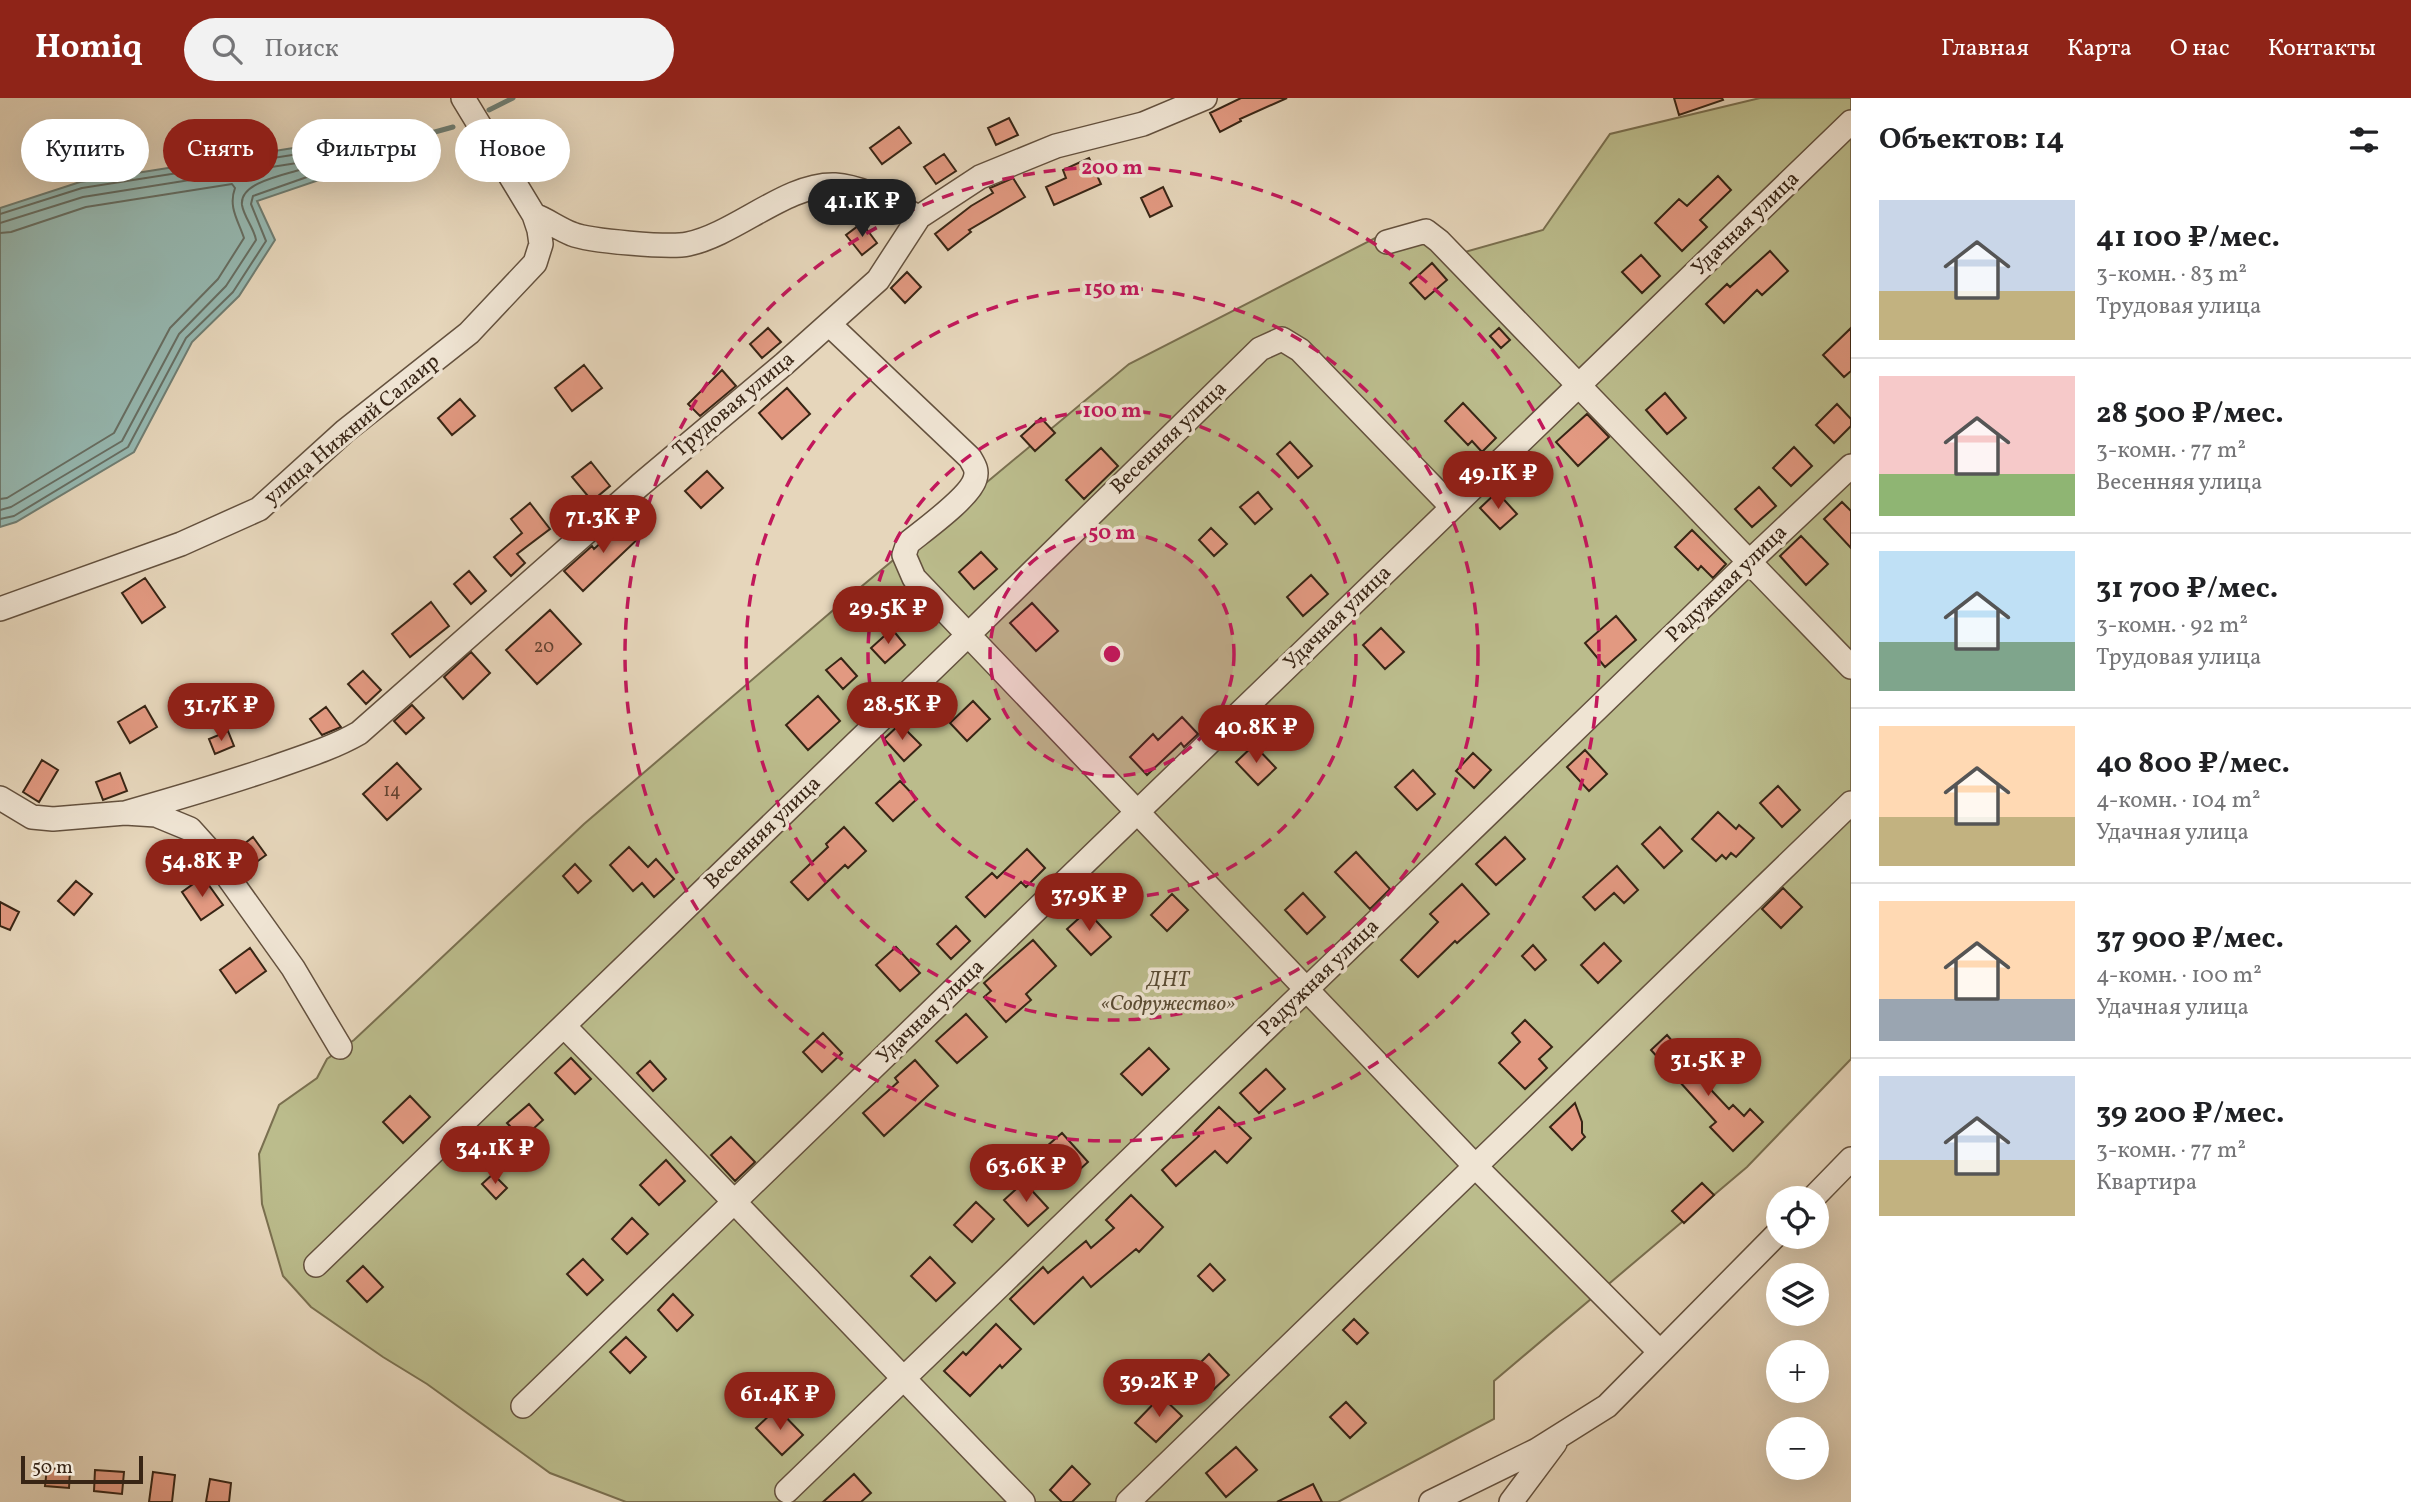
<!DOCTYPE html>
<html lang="ru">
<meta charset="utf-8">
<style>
body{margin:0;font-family:Vollkorn,serif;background:#f2f2f2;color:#202124;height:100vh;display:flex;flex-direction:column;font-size:26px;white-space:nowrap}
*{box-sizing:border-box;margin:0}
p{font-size:23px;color:#757577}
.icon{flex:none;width:38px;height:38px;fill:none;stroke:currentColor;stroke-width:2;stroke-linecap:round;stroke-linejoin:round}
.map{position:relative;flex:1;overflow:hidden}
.details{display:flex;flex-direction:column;background:#fff;width:560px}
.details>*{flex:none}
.hud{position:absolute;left:21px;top:21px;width:665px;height:63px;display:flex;gap:14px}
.controls{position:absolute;left:1766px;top:1088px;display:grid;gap:14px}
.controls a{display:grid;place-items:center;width:63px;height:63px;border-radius:50%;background:#fff;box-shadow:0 7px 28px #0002;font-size:35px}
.scale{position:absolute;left:21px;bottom:18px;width:122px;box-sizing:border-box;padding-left:7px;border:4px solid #382515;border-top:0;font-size:19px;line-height:24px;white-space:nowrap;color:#382515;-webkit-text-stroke:5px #efe4d3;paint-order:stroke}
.price{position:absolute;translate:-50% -60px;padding:0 16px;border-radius:24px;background:#8f2418;color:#fff;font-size:23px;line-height:46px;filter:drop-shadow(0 2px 4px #0008)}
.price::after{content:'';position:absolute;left:50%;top:42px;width:21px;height:16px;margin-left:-10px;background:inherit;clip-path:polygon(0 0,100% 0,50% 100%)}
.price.on{background:#222;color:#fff}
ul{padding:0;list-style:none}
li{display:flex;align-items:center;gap:21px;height:175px;padding:0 28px}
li+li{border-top:2px solid #e0e0e0}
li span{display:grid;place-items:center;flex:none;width:196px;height:140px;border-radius:0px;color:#555}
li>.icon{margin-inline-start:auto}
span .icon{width:84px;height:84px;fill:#fffc;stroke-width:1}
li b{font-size:30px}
h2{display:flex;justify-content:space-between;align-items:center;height:84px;padding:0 28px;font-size:30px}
.tag{padding:0 24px;border-radius:32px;background:#fff;box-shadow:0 7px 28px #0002;font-size:24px;line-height:63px}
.tag.on{background:#8f2418;color:#fff}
header{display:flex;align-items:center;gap:42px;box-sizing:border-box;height:98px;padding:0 35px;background:#8f2418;color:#fff}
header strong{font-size:33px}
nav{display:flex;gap:38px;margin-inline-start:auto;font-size:24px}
.search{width:490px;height:63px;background:#f2f2f2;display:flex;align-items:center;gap:18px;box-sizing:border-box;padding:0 24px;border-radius:38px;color:#757577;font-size:26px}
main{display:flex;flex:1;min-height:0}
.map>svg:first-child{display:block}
.green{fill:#bbbc8c;stroke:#7a7050;stroke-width:2}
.water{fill:#96b9b2;stroke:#707e73;stroke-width:2}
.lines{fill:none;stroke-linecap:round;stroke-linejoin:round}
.shore{stroke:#676f64;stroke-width:2}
.stream{stroke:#707e73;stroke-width:5}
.building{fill:#e29981;stroke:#382515;stroke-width:2}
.minor-casing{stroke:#64513e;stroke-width:26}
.minor{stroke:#efe4d3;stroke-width:23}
.ring{fill:none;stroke:#c2185b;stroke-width:3.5;stroke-dasharray:12 9}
.labels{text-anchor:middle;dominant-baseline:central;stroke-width:7;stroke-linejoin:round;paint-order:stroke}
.number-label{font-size:18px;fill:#624230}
.street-label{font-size:21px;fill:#382515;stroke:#efe4d3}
.park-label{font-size:21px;font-style:italic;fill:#594b33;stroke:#efe4d3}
.centre{fill:#c2185b;stroke:#efe4d3;stroke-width:3.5}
.ring-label{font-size:21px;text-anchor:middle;font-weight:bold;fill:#c2185b;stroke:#efe4d3;stroke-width:7;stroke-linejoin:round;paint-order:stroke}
</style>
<header>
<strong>Homiq</strong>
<div class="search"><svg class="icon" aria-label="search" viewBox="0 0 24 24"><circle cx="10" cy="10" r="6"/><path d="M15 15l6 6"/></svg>Поиск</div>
<nav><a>Главная</a><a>Карта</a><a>О нас</a><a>Контакты</a></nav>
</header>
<main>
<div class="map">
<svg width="1851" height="1404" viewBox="0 0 1851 1404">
<rect width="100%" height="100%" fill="#e6d6bb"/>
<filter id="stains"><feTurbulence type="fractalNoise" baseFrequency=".00286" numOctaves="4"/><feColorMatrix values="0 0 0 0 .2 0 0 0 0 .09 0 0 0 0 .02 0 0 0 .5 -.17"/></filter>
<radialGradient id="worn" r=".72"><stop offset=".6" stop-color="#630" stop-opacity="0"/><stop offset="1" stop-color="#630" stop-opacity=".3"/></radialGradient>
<!-- green -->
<path class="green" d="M1760,0H1851V961L1747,1069L1494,1283V1321L1338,1404H626L550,1375L427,1286L383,1259L311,1209L283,1178L262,1106L259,1056L279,1007L317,980L327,961L354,942L584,726L838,508L1129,266L1381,137L1465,154L1543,132L1610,36Z"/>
<!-- water -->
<path class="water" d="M375,37L372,64L257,103L275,142L239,198L192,244L134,354L16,424L0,429V110L80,84Z"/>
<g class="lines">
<!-- shore -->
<path class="shore" d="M0,116L82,90L362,46L366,49L364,59L253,98L251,106L266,143L233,194L186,240L128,349L14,418L0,421
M0,125L83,99L297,65L301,68L299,72C283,77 239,85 242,107C244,119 254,130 256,142L226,188L179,236L122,343L11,409L0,412
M0,135L11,134L86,109L232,86L235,90C228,109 238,122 244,140L218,181L170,230L114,335L7,400L0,401"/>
<!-- stream -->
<path class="stream" d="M489,12L513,0
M373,51L453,29"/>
</g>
<!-- building -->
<path class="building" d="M1241,0H1287L1240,21L1241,23L1220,34L1210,15Z
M1674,0H1722L1723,2L1679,17Z
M1009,20L1018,37L996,47L988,30Z
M899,29L911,45L882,66L870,50Z
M944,56L956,73L936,86L924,69Z
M1089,60L1101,86L1054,107L1046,89L1066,80L1063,72Z
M1718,78L1731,92L1700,122L1707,129L1682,153L1655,125L1679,101L1687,108Z
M1013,80L1025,99L969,132L971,134L948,152L935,136L971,108L993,95L990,90Z
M1163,89L1172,108L1150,119L1141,100Z
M862,125L877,145L862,157L846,137Z
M1770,153L1788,173L1762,197L1757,192L1724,225L1706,206L1727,186L1730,189Z
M1641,157L1660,178L1642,195L1622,174Z
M1432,165L1447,182L1425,201L1410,185Z
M907,174L921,189L905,205L891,190Z
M768,230L781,244L762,260L750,246Z
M1499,230L1510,242L1501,250L1490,238Z
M1851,230V273L1844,279L1823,257Z
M584,267L602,290L572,313L555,290Z
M722,272L736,288L700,318L688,306Z
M787,290L810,316L782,341L759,315Z
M1665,295L1686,320L1667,336L1646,312Z
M460,301L475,318L452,337L438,320Z
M1463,305L1496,340L1482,354L1472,343L1468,347L1445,323Z
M1837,306L1851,321V328L1834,345L1816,327Z
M1587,316L1609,339L1578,368L1556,344Z
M1041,320L1055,335L1035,353L1021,338Z
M1290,344L1312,368L1298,380L1277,356Z
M1794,349L1812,368L1791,388L1773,370Z
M1101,350L1118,368L1084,401L1066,382Z
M591,364L610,388L592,403L572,379Z
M707,373L723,390L701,410L685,393Z
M1759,389L1776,408L1752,429L1735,411Z
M1258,394L1272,411L1255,426L1240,409Z
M1497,394L1517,416L1500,431L1480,410Z
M1842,404L1851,413V450L1824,421Z
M530,405L550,431L517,456L525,465L511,478L494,459L522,435L511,421Z
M628,420L643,436L583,493L564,473L592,448L594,451Z
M1211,430L1227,446L1214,458L1199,442Z
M1692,432L1726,466L1713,480L1701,468L1698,472L1675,449Z
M1801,438L1828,466L1806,487L1780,458Z
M981,454L997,471L974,491L959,474Z
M469,473L486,493L471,506L454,486Z
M1311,477L1328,496L1303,518L1287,499Z
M145,480L165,509L142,525L122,495Z
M431,504L449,528L410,559L392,536Z
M1032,505L1058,533L1036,553L1010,525Z
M550,512L581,546L537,586L506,552Z
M1616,518L1636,542L1605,569L1585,545Z
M1381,530L1404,554L1385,571L1363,547Z
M892,531L905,547L885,565L871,550Z
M471,554L490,575L463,601L444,579Z
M841,560L857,578L843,591L826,572Z
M363,573L381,592L366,606L348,586Z
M818,598L840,623L808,652L786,627Z
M973,603L990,621L967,643L950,625Z
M412,607L424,620L406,636L394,623Z
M145,608L157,629L130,645L118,624Z
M326,609L341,629L322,637L310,621Z
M1182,619L1198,636L1184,649L1181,645L1147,677L1130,659L1153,636L1158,642Z
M900,626L921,647L904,663L884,641Z
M228,633L234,648L215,656L209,641Z
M1254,647L1276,670L1258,687L1236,664Z
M1585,652L1607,676L1589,693L1567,669Z
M1473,655L1491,672L1474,690L1456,673Z
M42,662L58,672L39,704L23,694Z
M397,665L421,691L387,722L363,696Z
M1413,672L1435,696L1417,712L1395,689Z
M120,675L127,693L103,702L96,684Z
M900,683L917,701L893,723L876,705Z
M1778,688L1800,712L1782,729L1760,705Z
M1718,714L1736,731L1739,727L1754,740L1736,759L1731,755L1726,761L1722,757L1716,763L1692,741Z
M844,729L866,753L848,770L845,767L808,802L791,784L828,749L826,746Z
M1660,729L1682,753L1664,770L1642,746Z
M253,739L266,757L243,774L230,757Z
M1505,739L1525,761L1496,787L1476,766Z
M629,749L648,769L656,761L674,781L654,799L642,785L633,793L610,767Z
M1027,751L1045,770L1026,789L1021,784L985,819L966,799L992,775L997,780Z
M1356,754L1390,791L1370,811L1335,774Z
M575,766L591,783L578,795L563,778Z
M1617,768L1638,792L1624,805L1614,795L1595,812L1583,799Z
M203,779L223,807L201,822L182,794Z
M76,783L92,796L74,817L58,803Z
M1462,786L1489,816L1457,845L1455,843L1418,879L1401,862L1438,824L1430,816Z
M1783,790L1802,809L1781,830L1762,811Z
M1303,795L1325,819L1307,836L1285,812Z
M1172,796L1188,812L1167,833L1151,817Z
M0,804L19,814L10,832L0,828Z
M1087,813L1111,839L1091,857L1067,831Z
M956,828L970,843L951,861L937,846Z
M1033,842L1056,868L1026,896L1031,902L1006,924L984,899L991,893L984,885Z
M1604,845L1621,863L1598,885L1581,867Z
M1533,847L1546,862L1535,872L1522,858Z
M896,849L920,875L900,893L876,867Z
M250,850L266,873L236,895L220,872Z
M966,916L987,939L957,965L936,943Z
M1525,922L1552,949L1539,961L1547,970L1525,991L1499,965L1520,944L1512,935Z
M823,935L842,955L822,974L803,954Z
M1667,937L1685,958L1682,961L1729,1011L1733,1007L1744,1018L1750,1011L1763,1024L1733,1053L1710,1029L1716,1024L1651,952Z
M1149,950L1169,971L1142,997L1121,976Z
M571,960L591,981L575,996L555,975Z
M915,962L938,988L884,1038L863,1015L898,984L895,980Z
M650,963L666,981L653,993L637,975Z
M1266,971L1285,991L1259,1015L1240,995Z
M410,998L430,1019L403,1045L383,1024Z
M1575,1005L1582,1024V1035L1585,1039L1572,1052L1550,1029Z
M529,1006L543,1022L522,1041L507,1025Z
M1219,1009L1251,1040L1227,1065L1215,1053L1176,1088L1162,1072L1199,1038L1195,1033Z
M1062,1035L1088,1064L1066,1084L1039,1055Z
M731,1039L755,1064L735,1083L711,1057Z
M666,1062L685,1083L659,1107L640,1087Z
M493,1076L507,1090L496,1101L482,1086Z
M1024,1084L1048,1110L1028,1128L1004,1102Z
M1702,1085L1714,1097L1684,1125L1672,1113Z
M1131,1097L1163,1129L1139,1154L1136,1151L1091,1189L1083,1179L1034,1226L1010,1201L1043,1169L1048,1175L1086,1143L1091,1150L1114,1130L1106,1122Z
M976,1104L994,1121L972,1144L954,1127Z
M632,1120L648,1136L627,1156L612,1141Z
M930,1159L955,1185L936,1203L911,1178Z
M583,1161L603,1182L587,1197L567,1176Z
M1210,1166L1225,1182L1213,1193L1198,1178Z
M363,1168L383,1189L367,1204L347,1183Z
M673,1196L693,1217L677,1233L658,1212Z
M1354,1221L1368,1235L1357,1246L1343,1232Z
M996,1226L1021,1251L1002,1270L1000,1267L970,1298L944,1273L963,1254L966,1257Z
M626,1239L646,1259L630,1275L610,1254Z
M1209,1256L1229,1277L1213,1292L1194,1271Z
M1161,1298L1182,1318L1156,1344L1135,1325Z
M1346,1304L1366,1325L1350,1340L1330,1319Z
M777,1310L803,1337L782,1357L756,1330Z
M1236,1349L1257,1372L1226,1399L1206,1375Z
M1072,1368L1090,1386L1072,1404H1062L1050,1392Z
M47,1370L70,1372L69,1390L45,1388Z
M95,1372L124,1374L122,1396L94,1393Z
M153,1374L175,1377L172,1404H149Z
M854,1376L871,1395L861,1404H823Z
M210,1381L231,1385L229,1404H206Z
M1313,1386L1322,1404H1277Z"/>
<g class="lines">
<!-- minor casing -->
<g class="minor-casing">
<path id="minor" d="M534,117C547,122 559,131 572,136C589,143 670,150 688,146C736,136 787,85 835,87C864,89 893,107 919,119
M1387,144L1426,133L1439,143L1851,569
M829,226L970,360C974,367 978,372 975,381C970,399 924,432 908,445L904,457L914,480L1476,1069L1660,1254
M0,511L181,446L259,411L345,333L469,235L535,165L541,146L539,132L534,117L463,0
M0,700L32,719L53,721L125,715L156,717L190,731L208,751L293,870L340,949
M125,715C174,701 222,687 269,671C300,660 331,651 359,635L640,387L784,266L878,182L919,119L980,79L1056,48L1143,26L1205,0
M564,928C718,1085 869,1246 1023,1404
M1812,1101L1851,1061
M316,1167L968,537L1260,251L1282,241L1300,252L1452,409
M523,1308L1851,24
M787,1393L1749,464L1851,368
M1128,1404L1851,705
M1431,1404L1537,1352L1607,1308L1778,1135
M1511,1404L1555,1345"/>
</g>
<!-- minor -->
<use href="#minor" class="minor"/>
</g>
<!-- distance rings -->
<circle cx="1112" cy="556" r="122" fill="#c2185b" fill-opacity=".12"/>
<g class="ring">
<circle cx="1112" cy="556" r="122"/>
<circle cx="1112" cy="556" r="244"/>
<circle cx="1112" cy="556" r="366"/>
<circle cx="1112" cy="556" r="487"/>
</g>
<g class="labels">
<!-- number labels -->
<g class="number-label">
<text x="544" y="549">20</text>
<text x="392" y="693">14</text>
</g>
<!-- street labels -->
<g class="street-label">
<text transform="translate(1746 126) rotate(-44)">Удачная улица</text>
<text transform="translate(734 307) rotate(-40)">Трудовая улица</text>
<text transform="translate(352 332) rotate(-40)">улица Нижний Салаир</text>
<text transform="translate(1169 340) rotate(-44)">Весенняя улица</text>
<text transform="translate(1727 486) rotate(-44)">Радужная улица</text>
<text transform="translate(1338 520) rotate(-44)">Удачная улица</text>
<text transform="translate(763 735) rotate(-44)">Весенняя улица</text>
<text transform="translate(1319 880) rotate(-44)">Радужная улица</text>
<text transform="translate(931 914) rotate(-44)">Удачная улица</text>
</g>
<!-- park labels -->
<g class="park-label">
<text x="1168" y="882">ДНТ<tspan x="1168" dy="24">«Содружество»</tspan></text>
</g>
</g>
<circle cx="1112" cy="556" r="10" class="centre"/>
<g class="ring-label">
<text x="1112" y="76">200 m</text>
<text x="1112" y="197">150 m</text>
<text x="1112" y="319">100 m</text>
<text x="1112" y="441">50 m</text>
</g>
<rect width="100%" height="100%" filter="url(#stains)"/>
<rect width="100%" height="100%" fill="url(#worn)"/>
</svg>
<div class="controls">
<a><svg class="icon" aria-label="locate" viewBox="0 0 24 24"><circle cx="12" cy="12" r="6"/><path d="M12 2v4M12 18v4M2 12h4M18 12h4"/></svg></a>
<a><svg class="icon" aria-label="layers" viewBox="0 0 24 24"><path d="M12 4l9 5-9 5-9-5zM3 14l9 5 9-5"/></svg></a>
<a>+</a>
<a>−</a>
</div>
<div class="scale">50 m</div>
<b class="price on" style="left:862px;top:141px">41.1K ₽</b>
<b class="price" style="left:1498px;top:413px">49.1K ₽</b>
<b class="price" style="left:603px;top:457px">71.3K ₽</b>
<b class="price" style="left:888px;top:548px">29.5K ₽</b>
<b class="price" style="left:902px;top:644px">28.5K ₽</b>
<b class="price" style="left:221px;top:645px">31.7K ₽</b>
<b class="price" style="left:1256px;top:667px">40.8K ₽</b>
<b class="price" style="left:202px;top:801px">54.8K ₽</b>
<b class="price" style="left:1089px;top:835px">37.9K ₽</b>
<b class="price" style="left:1708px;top:1000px">31.5K ₽</b>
<b class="price" style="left:495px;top:1088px">34.1K ₽</b>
<b class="price" style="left:1026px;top:1106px">63.6K ₽</b>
<b class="price" style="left:1159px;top:1321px">39.2K ₽</b>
<b class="price" style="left:780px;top:1334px">61.4K ₽</b>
<div class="hud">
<a class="tag">Купить</a>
<a class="tag on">Снять</a>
<a class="tag">Фильтры</a>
<a class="tag">Новое</a>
</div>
</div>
<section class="details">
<h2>Объектов: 14<svg class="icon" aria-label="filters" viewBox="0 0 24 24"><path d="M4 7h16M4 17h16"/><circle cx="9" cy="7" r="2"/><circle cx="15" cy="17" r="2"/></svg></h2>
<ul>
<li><span style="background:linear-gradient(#c9d6e8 65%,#c2b280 0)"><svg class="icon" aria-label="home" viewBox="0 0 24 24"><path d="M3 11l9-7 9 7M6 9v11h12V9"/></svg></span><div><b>41 100 ₽/мес.</b><p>3-комн. · 83 m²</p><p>Трудовая улица</p></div></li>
<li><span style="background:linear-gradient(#f6c9c9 70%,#8fb573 0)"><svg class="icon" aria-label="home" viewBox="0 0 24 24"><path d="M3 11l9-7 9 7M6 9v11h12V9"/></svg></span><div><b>28 500 ₽/мес.</b><p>3-комн. · 77 m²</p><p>Весенняя улица</p></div></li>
<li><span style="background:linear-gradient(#bfe0f5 65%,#7fa58c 0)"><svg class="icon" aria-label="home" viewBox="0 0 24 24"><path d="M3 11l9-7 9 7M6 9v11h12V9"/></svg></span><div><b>31 700 ₽/мес.</b><p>3-комн. · 92 m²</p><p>Трудовая улица</p></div></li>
<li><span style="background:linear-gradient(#ffd9b3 65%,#c2b280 0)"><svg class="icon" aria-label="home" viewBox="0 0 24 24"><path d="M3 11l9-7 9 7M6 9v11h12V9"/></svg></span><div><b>40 800 ₽/мес.</b><p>4-комн. · 104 m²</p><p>Удачная улица</p></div></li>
<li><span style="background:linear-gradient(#ffd9b3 70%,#9aa5b1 0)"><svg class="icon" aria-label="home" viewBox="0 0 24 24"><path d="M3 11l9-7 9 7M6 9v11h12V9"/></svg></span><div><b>37 900 ₽/мес.</b><p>4-комн. · 100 m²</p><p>Удачная улица</p></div></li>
<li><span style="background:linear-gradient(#c9d6e8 60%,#c2b280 0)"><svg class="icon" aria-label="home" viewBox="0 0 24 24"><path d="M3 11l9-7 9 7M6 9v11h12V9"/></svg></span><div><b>39 200 ₽/мес.</b><p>3-комн. · 77 m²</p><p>Квартира</p></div></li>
</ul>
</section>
</main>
